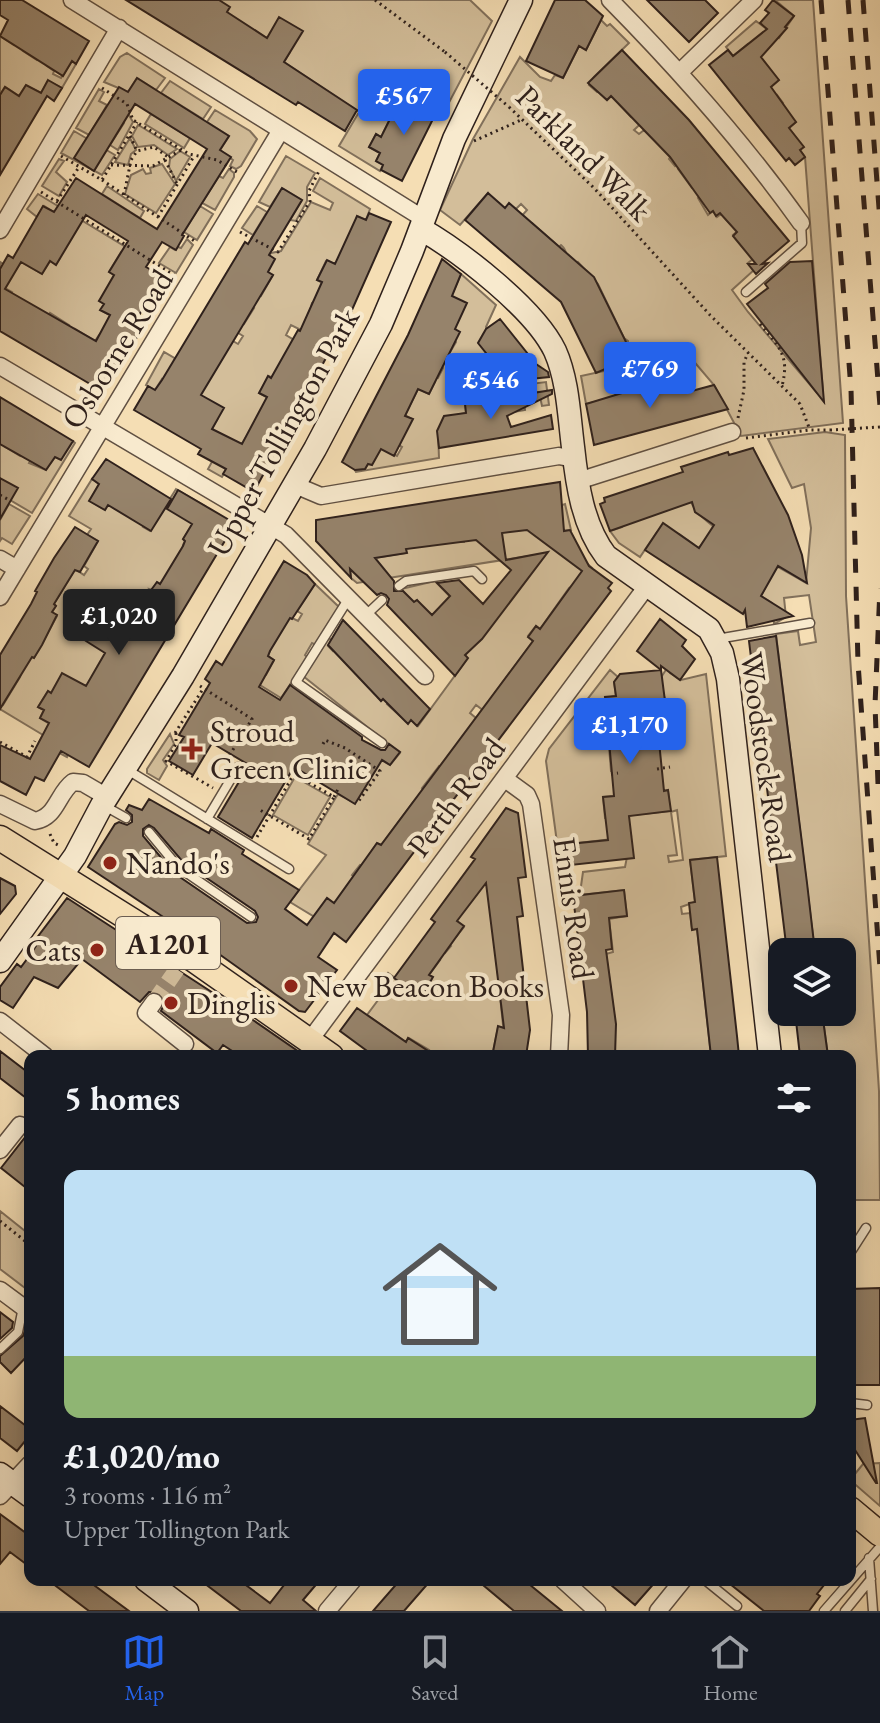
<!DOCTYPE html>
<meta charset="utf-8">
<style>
body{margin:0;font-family:"EB Garamond",serif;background:#20242c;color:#f1f3f6;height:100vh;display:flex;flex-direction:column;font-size:30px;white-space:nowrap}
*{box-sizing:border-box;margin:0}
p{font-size:26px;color:#9ea1a6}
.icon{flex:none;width:44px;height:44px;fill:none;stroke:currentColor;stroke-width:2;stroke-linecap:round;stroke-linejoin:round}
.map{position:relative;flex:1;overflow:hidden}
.side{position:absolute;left:24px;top:1050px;width:832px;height:536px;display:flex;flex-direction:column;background:#171b24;border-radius:16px;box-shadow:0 4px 20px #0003}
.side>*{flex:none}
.controls{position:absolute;left:768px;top:938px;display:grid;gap:16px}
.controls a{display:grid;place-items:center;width:88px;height:88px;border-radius:16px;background:#171b24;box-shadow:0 4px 20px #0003;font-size:40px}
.price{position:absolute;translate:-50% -68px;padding:0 18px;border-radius:8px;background:#2563eb;color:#fff;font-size:26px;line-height:52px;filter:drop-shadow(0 2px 4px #0008)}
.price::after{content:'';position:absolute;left:50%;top:48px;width:24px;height:18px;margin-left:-12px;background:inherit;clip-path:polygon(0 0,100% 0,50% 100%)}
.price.on{background:#222;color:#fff}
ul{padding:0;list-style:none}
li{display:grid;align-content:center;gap:16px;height:424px;padding:0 40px}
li+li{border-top:2px solid #363941}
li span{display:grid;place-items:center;height:248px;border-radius:16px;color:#555}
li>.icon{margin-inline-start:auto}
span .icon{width:144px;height:144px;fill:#fffc;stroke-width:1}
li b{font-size:34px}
h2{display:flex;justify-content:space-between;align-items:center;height:96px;padding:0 40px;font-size:34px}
.menu{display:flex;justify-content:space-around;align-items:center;height:112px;border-top:2px solid #363941;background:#171b24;font-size:22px;color:#9ea1a6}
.menu a{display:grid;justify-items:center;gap:4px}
.menu .on{color:#2563eb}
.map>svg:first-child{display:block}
.green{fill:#d3be9a;stroke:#81705b;stroke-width:2;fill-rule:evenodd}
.building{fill:#96836b;stroke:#2f211c;stroke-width:2;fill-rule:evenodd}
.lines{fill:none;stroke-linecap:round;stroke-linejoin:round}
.street-tunnel{stroke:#cdb896;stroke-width:16;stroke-dasharray:16 8;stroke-linecap:butt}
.lane-casing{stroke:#605042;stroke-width:11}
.street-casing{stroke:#605042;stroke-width:19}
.secondary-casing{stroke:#2f211c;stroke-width:25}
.primary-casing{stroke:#2f211c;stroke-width:27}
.path{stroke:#2f211c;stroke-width:3;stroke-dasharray:2 4;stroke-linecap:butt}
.lane{stroke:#f8eace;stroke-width:8}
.street{stroke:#f8eace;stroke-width:16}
.secondary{stroke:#f8eace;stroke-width:22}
.primary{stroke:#f5deb4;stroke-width:24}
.rail{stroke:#2f211c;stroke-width:5;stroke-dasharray:14 14;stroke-linecap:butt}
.path-bridge{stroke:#2f211c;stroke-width:3;stroke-dasharray:2 4;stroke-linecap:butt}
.poi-dot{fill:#8f2418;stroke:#f8eace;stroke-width:3}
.labels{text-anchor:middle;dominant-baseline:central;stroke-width:8;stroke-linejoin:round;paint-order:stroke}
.shield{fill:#f8eace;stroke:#6b5d51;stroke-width:2}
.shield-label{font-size:30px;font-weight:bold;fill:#2f211c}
.street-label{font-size:32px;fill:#2f211c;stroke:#f8eace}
.poi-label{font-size:32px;fill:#2f211c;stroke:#f8eace;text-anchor:start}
</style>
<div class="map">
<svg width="880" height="1611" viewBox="0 0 880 1611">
<rect width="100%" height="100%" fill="#f5deb4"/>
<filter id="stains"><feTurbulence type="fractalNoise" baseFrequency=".0025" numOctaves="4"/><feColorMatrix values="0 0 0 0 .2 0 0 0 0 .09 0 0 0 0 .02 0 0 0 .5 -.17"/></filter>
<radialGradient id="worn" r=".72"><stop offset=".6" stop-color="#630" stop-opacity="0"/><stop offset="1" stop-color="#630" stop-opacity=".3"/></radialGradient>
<!-- green -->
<path class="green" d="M216,0H470L492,21L444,112L417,98L416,100L407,96L404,123L391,117L383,133L394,144L376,134L369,147L380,153L376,161L383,165L380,171L339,146L359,112L284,62L290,52L210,4Z
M775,0H813L843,423L741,436L714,385L685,351L695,394L689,395L677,388L675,381L645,387L619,396L615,393V397L586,404L581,376L618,368V365L631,358L627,349L628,341L624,338L598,284L578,262L567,275C568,263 569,252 561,245L559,247L532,223L512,227L527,210L521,204L516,209L509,204L498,216L488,193L460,225L440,210L473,139L520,57L540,77L551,81L555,75L563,78L579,46L586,50L601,20L607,26L610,24L629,43L594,77L589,85L597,92L603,87L600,93L607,100L622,86L619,104L631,117L650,115L634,130L639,134L644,130L671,156L669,159L675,166L687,156L689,160L678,169L692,188L712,186L698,198L708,215L713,211L717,217L721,214L730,224L738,218L744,226L733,235L753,259L748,263L754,270L732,290L748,312L817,393L823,392L805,157L800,150L803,147L789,128L796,122L780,106L783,103L777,95L768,102L762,94L778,80L744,70L763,54L758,48L748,44L733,56L726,47L756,21L779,38L794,16Z
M33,34L23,51L37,60L56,50L47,66L54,71L53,74L61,78L72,61L76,64L62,88L48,81L41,93L26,85L19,96L5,87L0,95V36L14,45Z
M127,53L165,78L156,90L137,78L128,92L104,82L120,57Z
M170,81L211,107L203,119L161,93Z
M99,89L104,92L99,101L107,105L89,135L76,128Z
M124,107L133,122L118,150L110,145L124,123L113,115Z
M215,110L250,131L257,139L241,166L236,169L230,166L233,160L220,150L229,136L207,122Z
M151,114L190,138L184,148L145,124Z
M138,125L140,126L177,149L168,155L154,145L138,147L132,136Z
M74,131L115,155L102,175L61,153Z
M130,138L136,150L131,154L128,165L115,162Z
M180,151L190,157L176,181L169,167L170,159Z
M286,156L315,173L307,187V201L296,221L290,220L302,200L282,188L270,207L259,202Z
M59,159L64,161L56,172L67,182L59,196L42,186Z
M162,164L175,184L156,213L125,194L131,175L143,169L146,174L151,173L150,168Z
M229,169L234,173V177L215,210L202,203L219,176L223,178Z
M320,178L370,209L366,220L357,216L345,267L326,261L317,280L335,289L312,303L305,332L291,325L286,335L306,347L284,384L269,376L259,393L276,402L246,437L222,477L208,469L219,449L205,442L218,418L162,379L155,390L146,385L164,352L207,377L233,341L238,344L243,336L224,324L229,316L244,324L254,308L239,299L247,288L261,296L273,275L258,267L271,253L281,251L311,202L330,210L333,203L313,191Z
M107,186L144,211L140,218L102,194Z
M38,194L149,261L146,266L121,252L109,272L120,279L99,301L104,304L101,310L125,324L99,335L95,341L75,329L67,343L61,340L69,325L50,313L41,328L4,306L12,292L0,285V262L15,271L21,262L42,274L50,261L56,264L60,258L63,218L44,206L37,217L27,209Z
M200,206L213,214L197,240L184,232Z
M257,206L267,212L253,235L242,228Z
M187,239L193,245L176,273L159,263L170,247L175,250L178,247L181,248Z
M461,274L496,305L486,327L490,357L487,360L491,366L497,362L502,368L506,364L510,368L528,366L531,384L546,382L549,405L542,406L539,392L523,394L525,410L514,412L505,396H503V400L484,417L482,401L474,402L473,397L465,399L466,413L460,414L461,421L438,431L439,458L356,472L355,470L365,469L378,447L397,456L402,447L391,441L412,419L405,415L418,389L429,394L435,382L424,376L419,369L438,378L443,368L430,346L449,354L456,342L440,322Z
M0,431L4,446L20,456L29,442L38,448L29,463L46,470L55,457L73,441L75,443L32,513L0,494Z
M825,432L845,435L846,596L879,1091L880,1200H850V1056H828L822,1012H842V952H815L776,634L798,631L800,645L816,642L809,595L784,598L786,617L774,624L772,603L761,596L765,588L705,540L695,553L689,550L693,544L679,534L657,532L640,557L619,543L610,531L622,527L620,518L691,502C701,528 780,567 806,583L811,528L804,484L792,488L768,439Z
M92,479L99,484L90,501L105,510L115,493L151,515L143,527L150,531L176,489L205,506L183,539L185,541L183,545L191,550C173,560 167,568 168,588L157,582L152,590L149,589L150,592L139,619L132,615L124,628L67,757L39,742L43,735L0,709V704L3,705L20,677L27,654L34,658L57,616L52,612L56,606L54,604L75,569L84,575L88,569L84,566L98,541L87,535L91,529L69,516ZM48,691L64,700L50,724L40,718L44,710L38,707Z
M9,504L30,516L12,544L2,538L0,541V520Z
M565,504L571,530L551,532L592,568L584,579L569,588L540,629L536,626L528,636L533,641L492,697L488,714L476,705L470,713L482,723L446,771L439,766L422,788L429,794L414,801L381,845L377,843L362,866L360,865L352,875L361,882L335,904L327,899L318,919L290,902L326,855L308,844L338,794L355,803L374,772L333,732L390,765L400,753L303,676L328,637L332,641L328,646L333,651L338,646L381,701L386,696L390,700L387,704L408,723L411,720L418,726L467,659L465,655L470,650L429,618L417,600L414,602L401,589L435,581L485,633L541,554L357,583L351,578L349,562L406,553V548L459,539L460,542H464V539Z
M315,584L340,608L316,645L312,643L305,655L308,658L281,698L234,669L266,675L274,660L268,656L270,651L261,646L282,613L298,621L302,614L297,611Z
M669,665L670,673L681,680L706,674L726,856L690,860L695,902L681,907L682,914L690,913L692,929H697L711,1056H615V1021L606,954L613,952L609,919L627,916L624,890L580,895V893L583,872L625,867L631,837L570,844L569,848L558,850L546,761L549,749L610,670L618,677L614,682L616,696L605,698L611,771H617L620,796L603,797L605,818L670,811L668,790L660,791C662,760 660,732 650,702L665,700L660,679ZM677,810L683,860L669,862L668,856L677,855L671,812Z
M170,734L174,744L163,760L167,766L159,780L147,773V769Z
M295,777L330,797L308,835L273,815Z
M487,868L503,1025L513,1027V1029L498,1027L493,1052L503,1054L501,1056H426L429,1050L409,1038L406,1042L367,1015L384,992L377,987L388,973L421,997L432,978L429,975L440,960L436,958L441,951L445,953L451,946L447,942L456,937L464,927L457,921Z
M0,1211L30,1235V1283L25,1288L0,1269Z
M880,1463V1506L850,1480L863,1464Z"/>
<!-- building -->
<path class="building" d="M0,0H22L89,41L76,64L72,61L63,76L0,36L8,20L0,15Z
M126,0H219L230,7L227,12L267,38L279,17L303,31L284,62L357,110L345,131L298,102L296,105Z
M555,0H585L603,16L586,50L579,46L563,78L526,61Z
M647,0H705L718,13L689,42Z
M773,0L794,16L785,27L787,28L761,57L779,80L771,87L796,122L789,128L804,147L800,150L805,157L795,165L789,158L786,161L709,65L728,50L733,56L767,29L760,23L769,13L765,10Z
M622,50L689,120L789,241L762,264L768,263L756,274L748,264H756L733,236L737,232L720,213L716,216L713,211L710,213L670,157L611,96L607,100L588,83Z
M137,78L229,136L220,150L231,157L182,235L184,236L176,250L162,242L146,267L162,276L131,329L139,334L102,391L0,331V269L8,255L13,258L43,206L54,212L76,178L157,229L207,149L135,104L94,171L74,158L119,87L128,92ZM86,215L128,241L109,272L114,275L99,301L104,304L100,310L110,315L96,341L5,289L21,262L42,274L50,261L56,265Z
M48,80L62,88L54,101L47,96L0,175V95L5,87L19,96L26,85L41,93Z
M407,95L416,100L417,98L438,109L402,181L381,170L383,165L376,161L380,153L369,147L376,134L381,137L391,117L395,119Z
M282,188L302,200L269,255L275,259L268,272L273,275L201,395L224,408L212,429L242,444L267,397L259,393L268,376L271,378L298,330L300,331L322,282L317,280L327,260L335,264L357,216L366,220L369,213L391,222L336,346L333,345L256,488L253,486L251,490L223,474L226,469L198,454L201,449L134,410L148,386L155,390L162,380L245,242L248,244Z
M488,193L505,208L509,203L594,277L629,348L627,349L631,358L596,373L561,302L465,220Z
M442,259L461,274L452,296L467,303L455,329L460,332L429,394L418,389L405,416L413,419L394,456L381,449L372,465L368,464L365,469L355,470L342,462L408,335Z
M812,261L824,402L747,304L768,288L765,284L790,262Z
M500,319L536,364L548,372L549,377L530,379L528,366L502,368L497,362L494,363L478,343L486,329Z
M675,381L677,388L686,385L688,392L714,385L728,409L594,445L586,404L645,386V389Z
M552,390V394L507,416L511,427L551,415L553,429L439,448L437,431L444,416L466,413L465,404Z
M0,397L73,441L61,460L55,457L46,470L0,444Z
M753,448L788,515L802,555L807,583L778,566L761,596L793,616L747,627L745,610L743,614L645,550L663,523L699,548L714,525L695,512L692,502L610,531L600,504L605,502L604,498L683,472L681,467L728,452L729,455Z
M106,459L171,499L151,531L108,505L105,510L89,501L99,484L92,479Z
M0,478L18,488L0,519Z
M560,482L564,531L570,530L589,566L612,583L608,588L611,591L346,942L334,933L318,957L337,970L305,1012L299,1011L219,954L88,867L115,824L119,822L127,825L132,822V815L126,810L129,805L142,810L149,799L209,833L211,829L244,850L242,854L299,890L285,909L307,925L327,898L334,903L377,843L381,845L533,641L528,637L536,626L540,629L582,571L527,530L502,533L506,560L548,552L482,639L465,655L468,658L455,676L387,605L389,599L386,595L381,593L377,595L350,569L351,578L316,541V520ZM476,540L511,570L483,604L459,580L437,583L450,596L432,615L417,600L414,602L403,591H394V581L375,558L407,553L406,549ZM149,825L154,828L183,862L255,911L258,917L256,922L247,923L174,873L143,836V829Z
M178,490L231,521L228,526L232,529L89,767L61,751L44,781L35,777L26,795L0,781V745L30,759L49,723L40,718L44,710L38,707L48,691L51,693L62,673L86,686L105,653L86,641L105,611L126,624L157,582L160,584L183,546L185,541L183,539L192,524L167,509Z
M75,527L98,541L80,572L75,570L54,604L56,606L52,612L57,615L42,645L34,658L32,657L0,709V655L31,604L37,592L35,591L54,558Z
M284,561L307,575L315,584L292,619L290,618L270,651L268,656L274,660L259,687L280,700L290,685L362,737V740L381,750H385L389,744L400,752L390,765L382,760L355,804L294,767L252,838L218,817L249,765L212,743L193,775L169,761L184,737L179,735L210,683L205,679L216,661L222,665Z
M660,619L686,640L682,646L695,659L680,680L661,666V670L637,651Z
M343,620L430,709L417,726L411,720L408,724L383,699L381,701L328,645Z
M776,636L807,883L815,952H787L749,641Z
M661,670L665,701L655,702L664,791L668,790L671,811L629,816L634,858L571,865L569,844L608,840L603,797L614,796L605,697L616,696L614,682L620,674Z
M506,808L518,813L526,877L518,878L523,916L517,917L530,1030L526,1056L493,1052L498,1026L504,1028L486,883L457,921L464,926L429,975L433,977L421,998L394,978L435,922L431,919L475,859L471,857Z
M717,857L737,1036L739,1056H711L697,929L692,930L689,903L695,902L690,860Z
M0,878L15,886L16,894L0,914Z
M624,890L627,916L609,918L612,949L606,950L616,1024L615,1056H588L587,1012L573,896Z
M67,898L224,1000L305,1056H240L223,1045L217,1053L161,1011L165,1002L160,993L149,992L140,1002L82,959L58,988L34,977L13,1008L0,1000V987L17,964L21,967L30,955L36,946L33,943Z
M357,1008L406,1042L408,1038L436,1056H374L340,1031Z
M795,1012H822L828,1056H800Z
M0,1051L30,1074V1101L0,1078Z
M30,1131V1191L1,1168Z
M880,1288V1385H851L850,1289Z
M0,1312L13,1322L12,1328L0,1339Z
M30,1315V1353L11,1373L0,1362V1356L23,1336Z
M0,1406L30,1429V1435L17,1451L0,1438Z
M865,1418L877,1483H876L850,1442V1420Z
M0,1514L30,1536V1567L10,1552L0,1564Z
M48,1580H87L129,1611H89Z
M200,1580H239L270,1603L288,1580H320L303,1600L316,1611H241Z
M400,1580H431L404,1611H373Z
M477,1580H524L562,1611H514Z
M605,1580H657L635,1605Z
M725,1580H828L817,1594L820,1596L809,1611H764Z"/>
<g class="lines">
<!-- street-tunnel -->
<path class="street-tunnel" d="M154,1002L187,955"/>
<!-- lane casing -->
<g class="lane-casing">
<path id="lane" d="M746,292L802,243L801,223
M399,586L406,581L474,571L482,579
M349,598L296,682L382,743
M366,615L382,600
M717,639L810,623
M126,769L289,869
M103,805L126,818
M207,819L238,767
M149,832L178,867L251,917
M850,1253L866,1228
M0,1349L18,1332L23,1307
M850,1403L867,1405
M869,1558L873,1611
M705,1580L737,1606
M824,1611L880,1547
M845,1611L871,1579"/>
</g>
<!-- street casing -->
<g class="street-casing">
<path id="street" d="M72,0L424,219
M610,0C679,70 744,143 801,223
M680,72L754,0
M0,230L119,28
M0,366L286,535L425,676
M578,481L732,432
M295,485L321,496L559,456L574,459
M0,559L17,569
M0,597L281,130
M505,779L527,795L531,804L561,1015L559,1056
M0,804L35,821C57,817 57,794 73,782L83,783L107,797
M154,1002L146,1013L185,1044
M0,1021L45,1056
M310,1040L647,586
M0,1150L20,1125
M0,1290L23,1307
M0,1496L30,1464
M563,1580L597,1611
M327,1611L353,1580
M658,1611L683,1580"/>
</g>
<!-- secondary casing -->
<g class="secondary-casing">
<path id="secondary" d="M421,229C461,252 535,309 555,351C568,380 569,416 573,447C577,485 583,526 606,556L709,629L722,653L728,679L770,1056
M0,961L75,856L102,805L183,676L315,449L381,324L412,251L454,139L521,0
M0,1474L30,1496
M146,1580L187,1611"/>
</g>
<!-- primary casing -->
<g class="primary-casing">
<path id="primary" d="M0,838L187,955L331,1056
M850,1509L880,1534"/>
</g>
<!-- path -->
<path class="path" d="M375,0L445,52
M102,88L127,104L133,120L189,154L217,160L237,172
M509,107L594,188L710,315L800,404L810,430
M130,136L137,151
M474,141L521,120
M61,156L102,180L137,122
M165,160L177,184
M111,165L153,166L181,150
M102,180L196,242
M41,192L174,275
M124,195L131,160L137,151L154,147L168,157
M57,201L79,167
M158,217L194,156
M240,232L278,252L310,201L309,191L319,171
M760,324C779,347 790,355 782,386
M738,418L744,390V362L748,353
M746,438L810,430H830
M0,495L11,501
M200,686L252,719L229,756L233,758
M652,716L663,715
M652,721L663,719
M175,733L203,689
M176,733V744L166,761L213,788
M0,742L27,757L35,741
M323,744L325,740L345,748L380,771L358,802
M657,769L670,767
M611,774L618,773
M334,797L338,789
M50,834L54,843L60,846
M257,837L294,774L334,797L309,839L260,810
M0,1221L30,1245"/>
<!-- lane -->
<use href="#lane" class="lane"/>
<!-- street -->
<use href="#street" class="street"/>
<!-- secondary -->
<use href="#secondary" class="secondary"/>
<!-- primary -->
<use href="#primary" class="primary"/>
<!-- rail -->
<path class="rail" d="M821,0L851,389L858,663L880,968
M848,0L880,406
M863,0L880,221
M878,784L875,705L880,588"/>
<!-- path-bridge -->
<path class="path-bridge" d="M445,52L509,107
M830,430L880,427"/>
</g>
<!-- markers -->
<g class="poi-dot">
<path d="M188 737h8v8h8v8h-8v8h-8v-8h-8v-8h8z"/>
<circle cx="110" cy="863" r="8"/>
<circle cx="97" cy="950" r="8"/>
<circle cx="291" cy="986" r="8"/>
<circle cx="171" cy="1003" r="8"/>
</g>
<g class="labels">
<!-- shield labels -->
<rect class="shield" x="116" y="917" width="104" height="52" rx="6"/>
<g class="shield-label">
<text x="168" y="943">A1201</text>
</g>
<!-- street labels -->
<g class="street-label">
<text transform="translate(584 153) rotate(45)">Parkland Walk</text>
<text transform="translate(117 349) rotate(-58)">Osborne Road</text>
<text transform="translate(283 432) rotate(-61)">Upper Tollington Park</text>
<text transform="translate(766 757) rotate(82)">Woodstock Road</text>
<text transform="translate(456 797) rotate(-53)">Perth Road</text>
<text transform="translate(574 908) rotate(82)">Ennis Road</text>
</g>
<!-- poi labels -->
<g class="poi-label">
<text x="210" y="731">Stroud<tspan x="210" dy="37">Green Clinic</tspan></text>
<text x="126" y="863">Nando's</text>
<text x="81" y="950" text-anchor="end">Cats</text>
<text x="307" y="986">New Beacon Books</text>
<text x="187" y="1003">Dinglis</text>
</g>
</g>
<rect width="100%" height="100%" filter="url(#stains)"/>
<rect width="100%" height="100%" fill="url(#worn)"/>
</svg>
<div class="controls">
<a><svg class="icon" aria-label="layers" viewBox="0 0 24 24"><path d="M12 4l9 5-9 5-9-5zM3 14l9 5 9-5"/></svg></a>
</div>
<b class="price" style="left:404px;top:137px">£567</b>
<b class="price" style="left:650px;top:410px">£769</b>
<b class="price" style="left:491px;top:421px">£546</b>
<b class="price on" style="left:119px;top:657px">£1,020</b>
<b class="price" style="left:630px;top:766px">£1,170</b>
<section class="side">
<h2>5 homes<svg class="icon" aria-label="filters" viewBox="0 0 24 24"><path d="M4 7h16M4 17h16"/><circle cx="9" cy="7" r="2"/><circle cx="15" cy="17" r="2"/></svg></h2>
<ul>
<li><span style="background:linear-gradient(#bfe0f5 75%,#8fb573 0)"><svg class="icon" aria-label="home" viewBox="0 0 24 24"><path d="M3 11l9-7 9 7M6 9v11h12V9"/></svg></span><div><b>£1,020/mo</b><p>3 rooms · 116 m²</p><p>Upper Tollington Park</p></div></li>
</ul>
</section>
</div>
<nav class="menu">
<a class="on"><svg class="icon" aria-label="map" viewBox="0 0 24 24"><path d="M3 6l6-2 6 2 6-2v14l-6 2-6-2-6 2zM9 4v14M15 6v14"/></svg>Map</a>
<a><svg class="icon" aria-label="saved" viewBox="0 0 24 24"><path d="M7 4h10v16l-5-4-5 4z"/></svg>Saved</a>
<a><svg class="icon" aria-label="home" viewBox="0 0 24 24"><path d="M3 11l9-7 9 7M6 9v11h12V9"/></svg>Home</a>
</nav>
